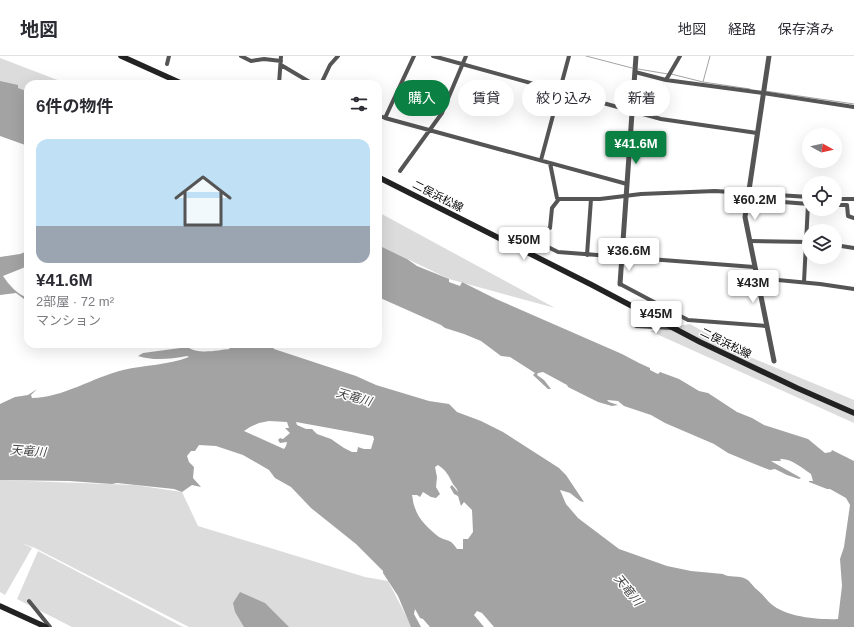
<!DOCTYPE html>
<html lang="ja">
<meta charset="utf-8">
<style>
body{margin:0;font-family:Helvetica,"Noto Sans JP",sans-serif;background:#f2f2f3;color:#2b2b33;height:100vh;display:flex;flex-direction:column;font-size:15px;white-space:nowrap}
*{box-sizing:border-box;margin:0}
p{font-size:13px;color:#7c7c81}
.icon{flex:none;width:22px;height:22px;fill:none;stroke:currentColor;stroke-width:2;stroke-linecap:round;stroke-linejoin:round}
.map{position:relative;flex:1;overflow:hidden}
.side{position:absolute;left:24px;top:24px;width:358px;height:268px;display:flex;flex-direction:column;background:#fff;border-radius:12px;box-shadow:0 4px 16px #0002}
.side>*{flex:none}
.guide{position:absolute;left:394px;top:24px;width:380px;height:36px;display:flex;gap:8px}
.needle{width:26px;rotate:98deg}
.controls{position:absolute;left:802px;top:72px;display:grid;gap:8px}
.controls a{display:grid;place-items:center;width:40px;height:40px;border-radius:50%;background:#fff;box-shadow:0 4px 16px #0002;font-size:20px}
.price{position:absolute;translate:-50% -34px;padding:0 9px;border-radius:4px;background:#fff;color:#222;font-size:13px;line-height:26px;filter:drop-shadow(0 1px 2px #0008)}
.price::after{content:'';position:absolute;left:50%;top:24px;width:12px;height:9px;margin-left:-6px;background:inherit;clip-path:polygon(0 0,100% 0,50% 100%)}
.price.on{background:#0b8043;color:#fff}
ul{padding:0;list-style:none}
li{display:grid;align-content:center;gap:8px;height:212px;padding:0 12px}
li+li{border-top:1px solid #e1e1e2}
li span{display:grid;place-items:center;height:124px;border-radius:12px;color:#555}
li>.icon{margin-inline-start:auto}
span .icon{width:72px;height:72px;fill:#fffc;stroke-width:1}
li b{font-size:17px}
h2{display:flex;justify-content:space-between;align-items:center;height:48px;padding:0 12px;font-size:17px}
.pill{padding:0 14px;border-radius:18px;background:#fff;box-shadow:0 4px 16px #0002;font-size:14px;line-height:36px}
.pill.on{background:#0b8043;color:#fff}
header{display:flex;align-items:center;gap:24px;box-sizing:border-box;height:56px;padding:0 20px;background:#fff;border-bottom:1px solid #e1e1e2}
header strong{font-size:19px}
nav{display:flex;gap:22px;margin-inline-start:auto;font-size:14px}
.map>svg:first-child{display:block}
.green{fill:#dcdcdc}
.water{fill:#a3a3a3;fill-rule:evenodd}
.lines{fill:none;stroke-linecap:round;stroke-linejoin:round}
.stream{stroke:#a3a3a3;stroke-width:1}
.minor{stroke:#555;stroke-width:4}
.tertiary{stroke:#555;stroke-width:5}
.secondary{stroke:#222;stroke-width:5.5}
.labels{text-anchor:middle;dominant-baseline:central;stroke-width:3;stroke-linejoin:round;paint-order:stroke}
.street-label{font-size:11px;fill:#000;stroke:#fff}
.water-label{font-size:12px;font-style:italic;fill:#444;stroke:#fff}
</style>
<header>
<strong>地図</strong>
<nav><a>地図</a><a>経路</a><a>保存済み</a></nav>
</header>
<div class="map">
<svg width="854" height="571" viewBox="0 0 854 571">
<rect width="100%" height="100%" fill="#fff"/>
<!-- green -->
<path class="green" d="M0,2L68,28H28V41L0,30Z
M378,156L555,252L449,223L378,189Z
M690,268L745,299L854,344V367L650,275Z
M0,424L135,429L182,436L198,470L365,521L388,525L412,571H189L35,492L21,487L32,492L5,539L0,536Z
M38,495L183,571H72L17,543Z"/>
<!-- water -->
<path class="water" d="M0,25L18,29V32L26,35L28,33V90L0,80Z
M378,189L407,203L417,210L449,223V226L460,230L462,226L496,243L622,298L639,307L650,312V314L658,318L660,316L679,323L699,335L708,337L737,356L752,362L764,369L808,383L825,397L831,396L832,394L854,405V571H494L482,557L477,555L474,559L484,571H430L423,563L420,562L415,553L414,558L421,571H411L398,540L383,517V515L356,488L311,452L291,431L275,422L269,414L243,399L216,390L199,389L195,395H191L187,400L189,406L194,411L193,422L201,431L192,429L182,436L174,433L117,427L112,428L69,425L0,424V348L15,341L28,339L37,333L31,339L32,342C62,342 94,321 123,314C145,309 168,309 189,301L187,300C170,303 154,305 138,300L143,297L188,291C198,299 218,294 230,293L226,289L229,288H271L274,293L356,320L376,329L429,345L449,348L457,356L481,365L503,376L559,412L566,419L584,446L580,445L570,437L560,434L566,448L578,462L619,493L667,510L691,515L723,518C729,522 739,519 746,523C750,525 752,529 755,532C761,537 763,539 768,545C782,561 818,564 838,563L842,530L840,503L844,491L850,449L846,442L830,433H827L809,426V425H813L811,418C802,412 791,402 780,403L781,405H771L801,422L799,423L787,419L775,413L770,414L752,407L728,397L714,388L665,367L651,359L624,350L618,345L607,344L609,346L618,349L612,350L598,346L568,331L567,329L543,316L538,317L537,319L544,324L551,333H548L533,319L535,317L510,301L501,300L481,285L464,278L445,272L441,269L378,241ZM269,365L287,366L289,372H285L290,377L283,383L280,382L278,384L280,387L287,386L286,390L284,393L244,375L250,371L259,367ZM296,366L373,380L374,383L371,393H364L358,391L357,396H352L344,392L331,383L317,378L312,373H306L297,369ZM438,409C447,415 448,419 453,428C455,431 457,432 458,436L452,429L450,431L454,438L458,440L461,450L464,446L472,454L473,476L468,483H463V493H457C450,482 448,486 439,481C430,474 418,463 415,452C413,448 413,443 412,439H417L420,441L423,436L431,441L436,442L440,438L436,431L437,421L435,411Z
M28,195V209L23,212L3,220C9,229 17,238 28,242V246L16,237L0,239V201L20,198Z
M240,536L265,547L289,571H244L235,556L233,547Z"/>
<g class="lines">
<!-- stream -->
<path class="stream" d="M586,0L632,12
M638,13L668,18
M671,18L703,26L750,33
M703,26L710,0
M765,35L854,48"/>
<!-- minor -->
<path class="minor" d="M241,0L251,5L264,3L281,5
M433,0L661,63L757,77
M167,8L169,0
M281,9L313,28
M635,16L666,24L763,37L854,51
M666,24L680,0
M279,28L281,0
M321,28L330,9L338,0
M378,59L385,62L627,128
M385,62L414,0
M541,104L569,0
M550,107L557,142L559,143
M400,115L442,57L466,0
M835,143H854
M747,145L783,146L809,148
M835,149H847L848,160L854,162
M750,185L809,186
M835,189L854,192
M587,199L591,143
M754,211L558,196L544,189L545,174L550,172L552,152L559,143H600L641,138L715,135L809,141
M757,222L820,228L854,233
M804,226L808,148
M620,228L688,264L766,270
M636,270L672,272
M29,545L50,571"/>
<!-- tertiary -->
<path class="tertiary" d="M769,0L745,161L774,305
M620,228L636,0"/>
<!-- secondary -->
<path class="secondary" d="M121,0L183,28
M378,121L592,229L700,286L797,332L854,357
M0,550L46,571"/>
</g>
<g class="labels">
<!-- street labels -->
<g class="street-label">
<text transform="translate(438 140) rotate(27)">二俣浜松線</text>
<text transform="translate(726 287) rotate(26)">二俣浜松線</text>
</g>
<!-- water labels -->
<g class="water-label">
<text transform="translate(354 341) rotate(16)">天竜川</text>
<text transform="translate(28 395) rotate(4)">天竜川</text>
<text transform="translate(628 534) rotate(51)">天竜川</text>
</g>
</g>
</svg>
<div class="controls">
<a><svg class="needle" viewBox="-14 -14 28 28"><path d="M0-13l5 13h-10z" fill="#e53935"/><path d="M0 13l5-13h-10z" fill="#7c7c81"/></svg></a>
<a><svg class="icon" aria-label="locate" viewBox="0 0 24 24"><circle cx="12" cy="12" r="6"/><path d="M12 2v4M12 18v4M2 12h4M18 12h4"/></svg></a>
<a><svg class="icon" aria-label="layers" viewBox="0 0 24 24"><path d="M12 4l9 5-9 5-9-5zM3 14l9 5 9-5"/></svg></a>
</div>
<b class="price on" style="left:636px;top:109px">¥41.6M</b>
<b class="price" style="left:755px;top:165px">¥60.2M</b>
<b class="price" style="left:524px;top:205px">¥50M</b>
<b class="price" style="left:629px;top:216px">¥36.6M</b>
<b class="price" style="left:753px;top:248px">¥43M</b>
<b class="price" style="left:656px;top:279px">¥45M</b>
<div class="guide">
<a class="pill on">購入</a>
<a class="pill">賃貸</a>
<a class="pill">絞り込み</a>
<a class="pill">新着</a>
</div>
<section class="side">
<h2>6件の物件<svg class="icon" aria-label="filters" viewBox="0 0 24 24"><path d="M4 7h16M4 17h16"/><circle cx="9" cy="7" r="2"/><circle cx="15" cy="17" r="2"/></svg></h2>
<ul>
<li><span style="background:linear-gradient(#bfe0f5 70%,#9aa5b1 0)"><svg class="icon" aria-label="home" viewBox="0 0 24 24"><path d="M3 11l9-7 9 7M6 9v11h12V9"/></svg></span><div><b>¥41.6M</b><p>2部屋 · 72 m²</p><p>マンション</p></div></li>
</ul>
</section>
</div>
